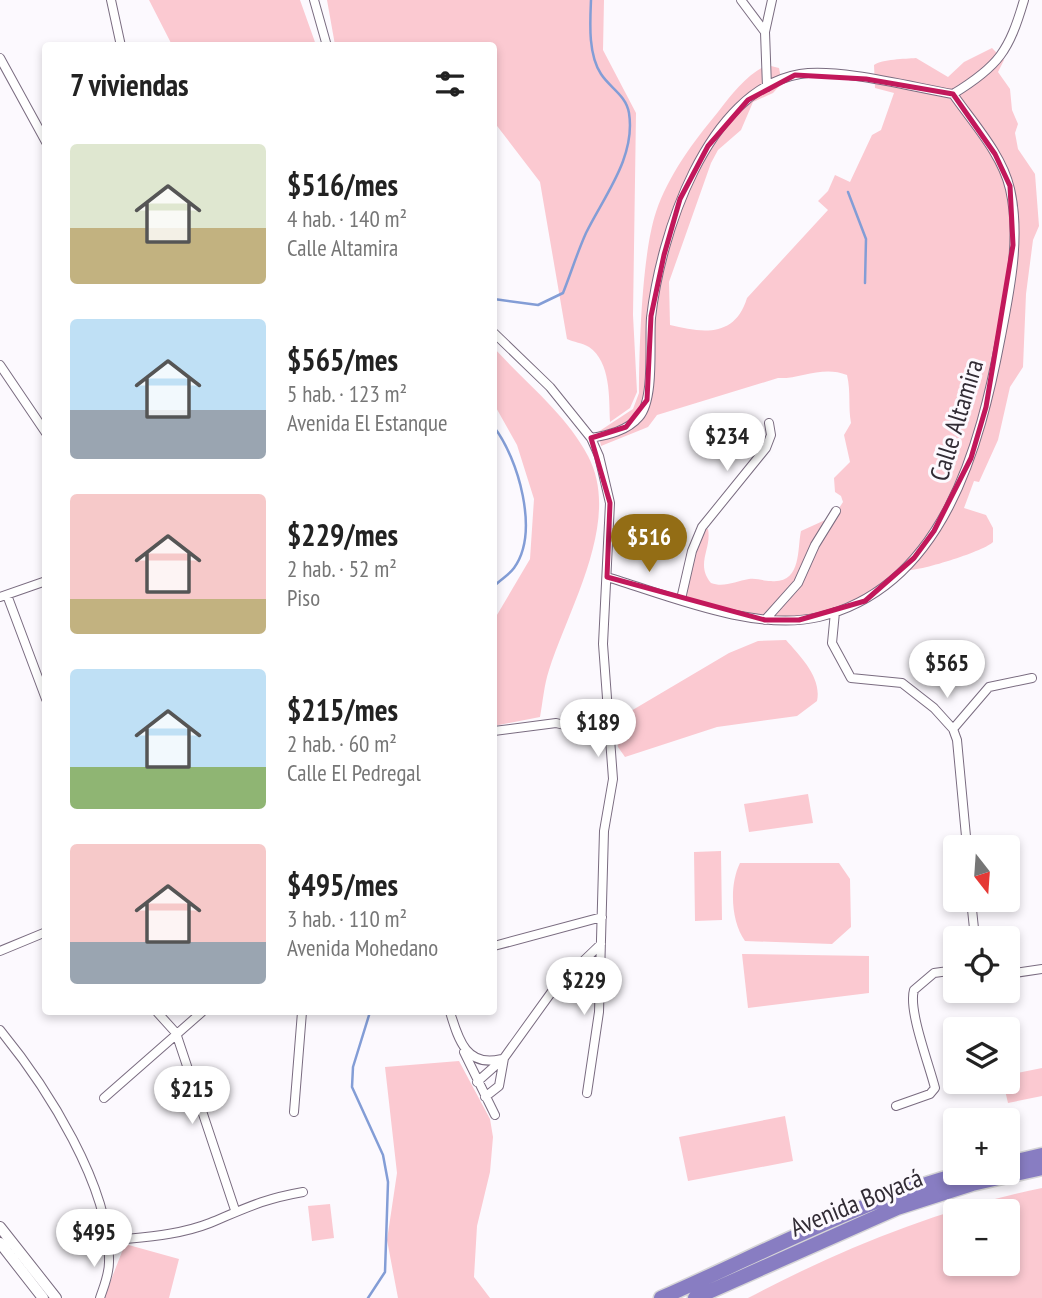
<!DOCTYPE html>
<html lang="es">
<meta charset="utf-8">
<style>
body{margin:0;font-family:"PT Sans Narrow",sans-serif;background:#f6f6f6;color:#222;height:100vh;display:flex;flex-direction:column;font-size:26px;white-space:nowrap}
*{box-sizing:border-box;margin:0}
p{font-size:23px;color:#767676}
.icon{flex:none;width:38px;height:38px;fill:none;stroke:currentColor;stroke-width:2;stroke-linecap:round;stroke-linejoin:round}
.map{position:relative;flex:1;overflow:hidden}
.panel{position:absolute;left:42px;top:42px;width:455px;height:973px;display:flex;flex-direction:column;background:#fff;border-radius:7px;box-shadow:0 4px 10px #0003}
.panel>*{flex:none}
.needle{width:46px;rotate:163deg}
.buttons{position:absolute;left:943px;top:835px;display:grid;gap:14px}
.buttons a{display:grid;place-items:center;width:77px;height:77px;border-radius:7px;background:#fff;box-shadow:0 4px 10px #0003;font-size:35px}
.price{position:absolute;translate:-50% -60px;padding:0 16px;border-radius:24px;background:#fff;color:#222;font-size:23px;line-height:46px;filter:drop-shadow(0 2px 4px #0008)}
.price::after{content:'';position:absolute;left:50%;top:42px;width:21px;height:16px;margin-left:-10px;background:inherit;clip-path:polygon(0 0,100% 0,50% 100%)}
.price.on{background:#936d15;color:#fff}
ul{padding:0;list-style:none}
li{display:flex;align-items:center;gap:21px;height:175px;padding:0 28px}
li span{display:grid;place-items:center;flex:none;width:196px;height:140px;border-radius:7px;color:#555}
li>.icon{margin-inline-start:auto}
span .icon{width:84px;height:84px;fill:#fffc;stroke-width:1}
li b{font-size:30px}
h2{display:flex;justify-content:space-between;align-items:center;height:84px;padding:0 28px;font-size:30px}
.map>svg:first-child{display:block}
.green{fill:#fbc9d1;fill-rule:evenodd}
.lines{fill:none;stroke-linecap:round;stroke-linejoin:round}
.stream{stroke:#839dd6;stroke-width:2.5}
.minor-casing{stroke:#7a6c80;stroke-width:10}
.tertiary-casing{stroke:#7a6c80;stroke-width:12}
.motorway-casing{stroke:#d6d5d7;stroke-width:17}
.minor{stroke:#fff;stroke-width:8}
.tertiary{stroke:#fff;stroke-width:10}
.motorway{stroke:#887dc2;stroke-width:14}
.marked{fill:none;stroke:#c2185b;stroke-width:5;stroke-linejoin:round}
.labels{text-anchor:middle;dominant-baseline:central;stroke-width:6;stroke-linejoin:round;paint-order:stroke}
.street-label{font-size:26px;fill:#322c35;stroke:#fcf9fe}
</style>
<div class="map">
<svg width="1042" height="1298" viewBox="0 0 1042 1298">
<rect width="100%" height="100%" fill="#fcf9fe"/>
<!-- green -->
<path class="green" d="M149,0H300L316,45H172Z
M327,0H604L603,50L636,113L633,315L637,392L630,408L610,422C609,398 611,362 589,347C583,343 573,342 567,339L540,182L494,122V46L335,45Z
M992,48L1004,60L998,72L1010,89L1012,110L1018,124L1015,133L1018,149L1035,174L1039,226L1033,240L1026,294L1023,367L1010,387L998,440L979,482L974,481L964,508L986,515L993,528V542C985,551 913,574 902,570L886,585L835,612L765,620L681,599L702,527L708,529C712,549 695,564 711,583C724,588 736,581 749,579C757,578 763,581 771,581C802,584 797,549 801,531L834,516L843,502L841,496L835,492L834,478L850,462L844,435L851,423C848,406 851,392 847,375C823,365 801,379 778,378L657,415L648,427L601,446L598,432L633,409L639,393C639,347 642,254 656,212C668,176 693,142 718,112C732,94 746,75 767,65L779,68L782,83L773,93L753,102L741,130L718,150L711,163L669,282L670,325C702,333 735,338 747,298L828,210L818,201L828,191L835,175L850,182L872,135L881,130L894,93L875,88L874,65C882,59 905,59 916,58L948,77L964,62Z
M494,348C525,382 567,415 588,456C622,520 569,607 549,670C544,685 543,701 540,717L494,726V620L530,559L534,499L517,445L494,404Z
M786,640C801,657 822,678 817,701L797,716L717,727L625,757L618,747L614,721L729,653L758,641Z
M808,794L813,823L749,832L744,804Z
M721,851L722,920L695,921L694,852Z
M740,863H839L850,879L851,927L832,944L745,941C731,922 729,885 740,863Z
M742,954L869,956V993L748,1008Z
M459,1061L490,1119L493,1137L490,1172L477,1226L474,1277L490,1298H398L387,1240L397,1173L385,1067Z
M1042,1068V1096L1008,1103L1003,1082H1008V1075Z
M785,1116L793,1161L688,1181L679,1137Z
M1042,1188V1298H748C841,1249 939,1209 1042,1188ZM956,1211H1008V1264H956Z
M330,1204L334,1238L312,1241L308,1206Z
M125,1244L179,1259L169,1298H104Z"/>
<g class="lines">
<!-- stream -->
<path class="stream" d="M848,192L866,239L865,283
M494,299L538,305L563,293C571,273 577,253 586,233C604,196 636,157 629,113C626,95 610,88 601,74C588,54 590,23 591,0
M494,427C518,458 540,532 514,568C509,575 500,580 494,586
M368,1298L385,1272L388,1182L383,1155L352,1087L353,1067L370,1012"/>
<!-- minor casing -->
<g class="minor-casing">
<path id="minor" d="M111,0L121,46
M314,0L327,46
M741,0L765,32L767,87
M765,32L772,0
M0,58L46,142
M494,333L550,387L591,438L599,456L610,503L603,644L613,779L604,831L599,1012L587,1093
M0,365L46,433
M591,438C608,435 627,431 639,417C655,399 649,343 651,318C660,237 706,90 800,74C840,68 912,87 953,94C999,66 1009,51 1024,0
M607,577C670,596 754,632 819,617C944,587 980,446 1001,336C1010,290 1021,236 1010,189C1002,154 973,123 953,94
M7,595L46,699
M0,597L46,581
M681,599L692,551L702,527L766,448L771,435L769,423
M835,612L832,643L851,678L902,683L934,708L953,729L957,740L967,847
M765,620L798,583L815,545L836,511
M584,729L599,730L610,736
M953,729L989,687L1032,678
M494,731L556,723L581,729L607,711
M971,900L975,938
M494,946L602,917
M0,951L46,932
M1008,974L1042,969
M157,1012L176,1033L235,1210
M450,1012C458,1038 466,1068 501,1059
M0,1030C46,1086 111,1187 109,1262C109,1275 104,1286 100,1298
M464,1052L495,1115
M477,1082L504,1058L553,990L601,944
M485,1097L499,1086L504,1058
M104,1098L202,1012
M896,1106L930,1094L935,1088C929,1064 908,1010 914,990L934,973L956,970
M294,1112L302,1012
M107,1241C141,1237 177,1236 210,1223C246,1208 263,1199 303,1192"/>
</g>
<!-- tertiary casing -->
<g class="tertiary-casing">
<path id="tertiary" d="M0,1227L56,1298
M0,1243L43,1298"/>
</g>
<!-- motorway casing -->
<g class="motorway-casing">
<path id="motorway" d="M1008,1163L1042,1155
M661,1298C762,1254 861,1199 968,1172
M695,1298L897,1208L972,1184L1042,1168"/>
</g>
<!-- minor -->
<use href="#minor" class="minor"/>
<!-- tertiary -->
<use href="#tertiary" class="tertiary"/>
<!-- motorway -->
<use href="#motorway" class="motorway"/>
</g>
<!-- marked area -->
<path class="marked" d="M795,75L866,79L953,94L995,154L1010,186L1013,245L986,407L971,458L934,531L914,558L865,601L799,620H765L607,577L610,503L591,438L626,427L647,400L651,316L664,255L680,199L708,146L748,100Z"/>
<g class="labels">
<!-- street labels -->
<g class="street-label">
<text transform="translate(956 420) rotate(-73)">Calle Altamira</text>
<text transform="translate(856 1202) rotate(-22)">Avenida Boyacá</text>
</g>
</g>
</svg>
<div class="buttons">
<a><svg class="needle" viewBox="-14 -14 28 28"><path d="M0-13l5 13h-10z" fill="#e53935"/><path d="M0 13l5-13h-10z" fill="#767676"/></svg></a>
<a><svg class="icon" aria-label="locate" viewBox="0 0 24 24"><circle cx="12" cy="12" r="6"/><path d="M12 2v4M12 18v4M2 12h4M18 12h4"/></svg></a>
<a><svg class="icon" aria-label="layers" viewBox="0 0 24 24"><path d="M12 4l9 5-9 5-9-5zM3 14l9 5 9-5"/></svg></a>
<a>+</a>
<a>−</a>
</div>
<b class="price" style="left:727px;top:473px">$234</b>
<b class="price on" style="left:649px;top:574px">$516</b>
<b class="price" style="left:947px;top:700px">$565</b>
<b class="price" style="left:598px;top:759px">$189</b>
<b class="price" style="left:584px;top:1017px">$229</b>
<b class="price" style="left:192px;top:1126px">$215</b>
<b class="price" style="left:94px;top:1269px">$495</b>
<section class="panel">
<h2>7 viviendas<svg class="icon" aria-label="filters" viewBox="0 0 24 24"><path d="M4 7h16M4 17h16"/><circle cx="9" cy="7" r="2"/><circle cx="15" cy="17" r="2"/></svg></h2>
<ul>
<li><span style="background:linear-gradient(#dfe7d0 60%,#c2b280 0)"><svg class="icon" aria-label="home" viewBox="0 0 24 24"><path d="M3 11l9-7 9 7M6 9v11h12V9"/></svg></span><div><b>$516/mes</b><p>4 hab. · 140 m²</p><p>Calle Altamira</p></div></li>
<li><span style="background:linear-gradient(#bfe0f5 65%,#9aa5b1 0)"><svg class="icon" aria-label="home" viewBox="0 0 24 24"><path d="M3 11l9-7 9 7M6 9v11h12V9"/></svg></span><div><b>$565/mes</b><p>5 hab. · 123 m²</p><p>Avenida El Estanque</p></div></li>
<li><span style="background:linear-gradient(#f6c9c9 75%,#c2b280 0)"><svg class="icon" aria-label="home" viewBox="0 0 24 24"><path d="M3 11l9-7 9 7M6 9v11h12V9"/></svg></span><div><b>$229/mes</b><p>2 hab. · 52 m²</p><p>Piso</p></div></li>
<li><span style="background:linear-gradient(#bfe0f5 70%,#8fb573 0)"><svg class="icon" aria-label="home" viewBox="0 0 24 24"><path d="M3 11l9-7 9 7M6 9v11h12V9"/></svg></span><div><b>$215/mes</b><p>2 hab. · 60 m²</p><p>Calle El Pedregal</p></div></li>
<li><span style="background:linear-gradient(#f6c9c9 70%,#9aa5b1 0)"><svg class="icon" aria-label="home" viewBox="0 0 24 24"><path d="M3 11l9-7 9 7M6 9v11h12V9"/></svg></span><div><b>$495/mes</b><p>3 hab. · 110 m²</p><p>Avenida Mohedano</p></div></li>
</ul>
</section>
</div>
